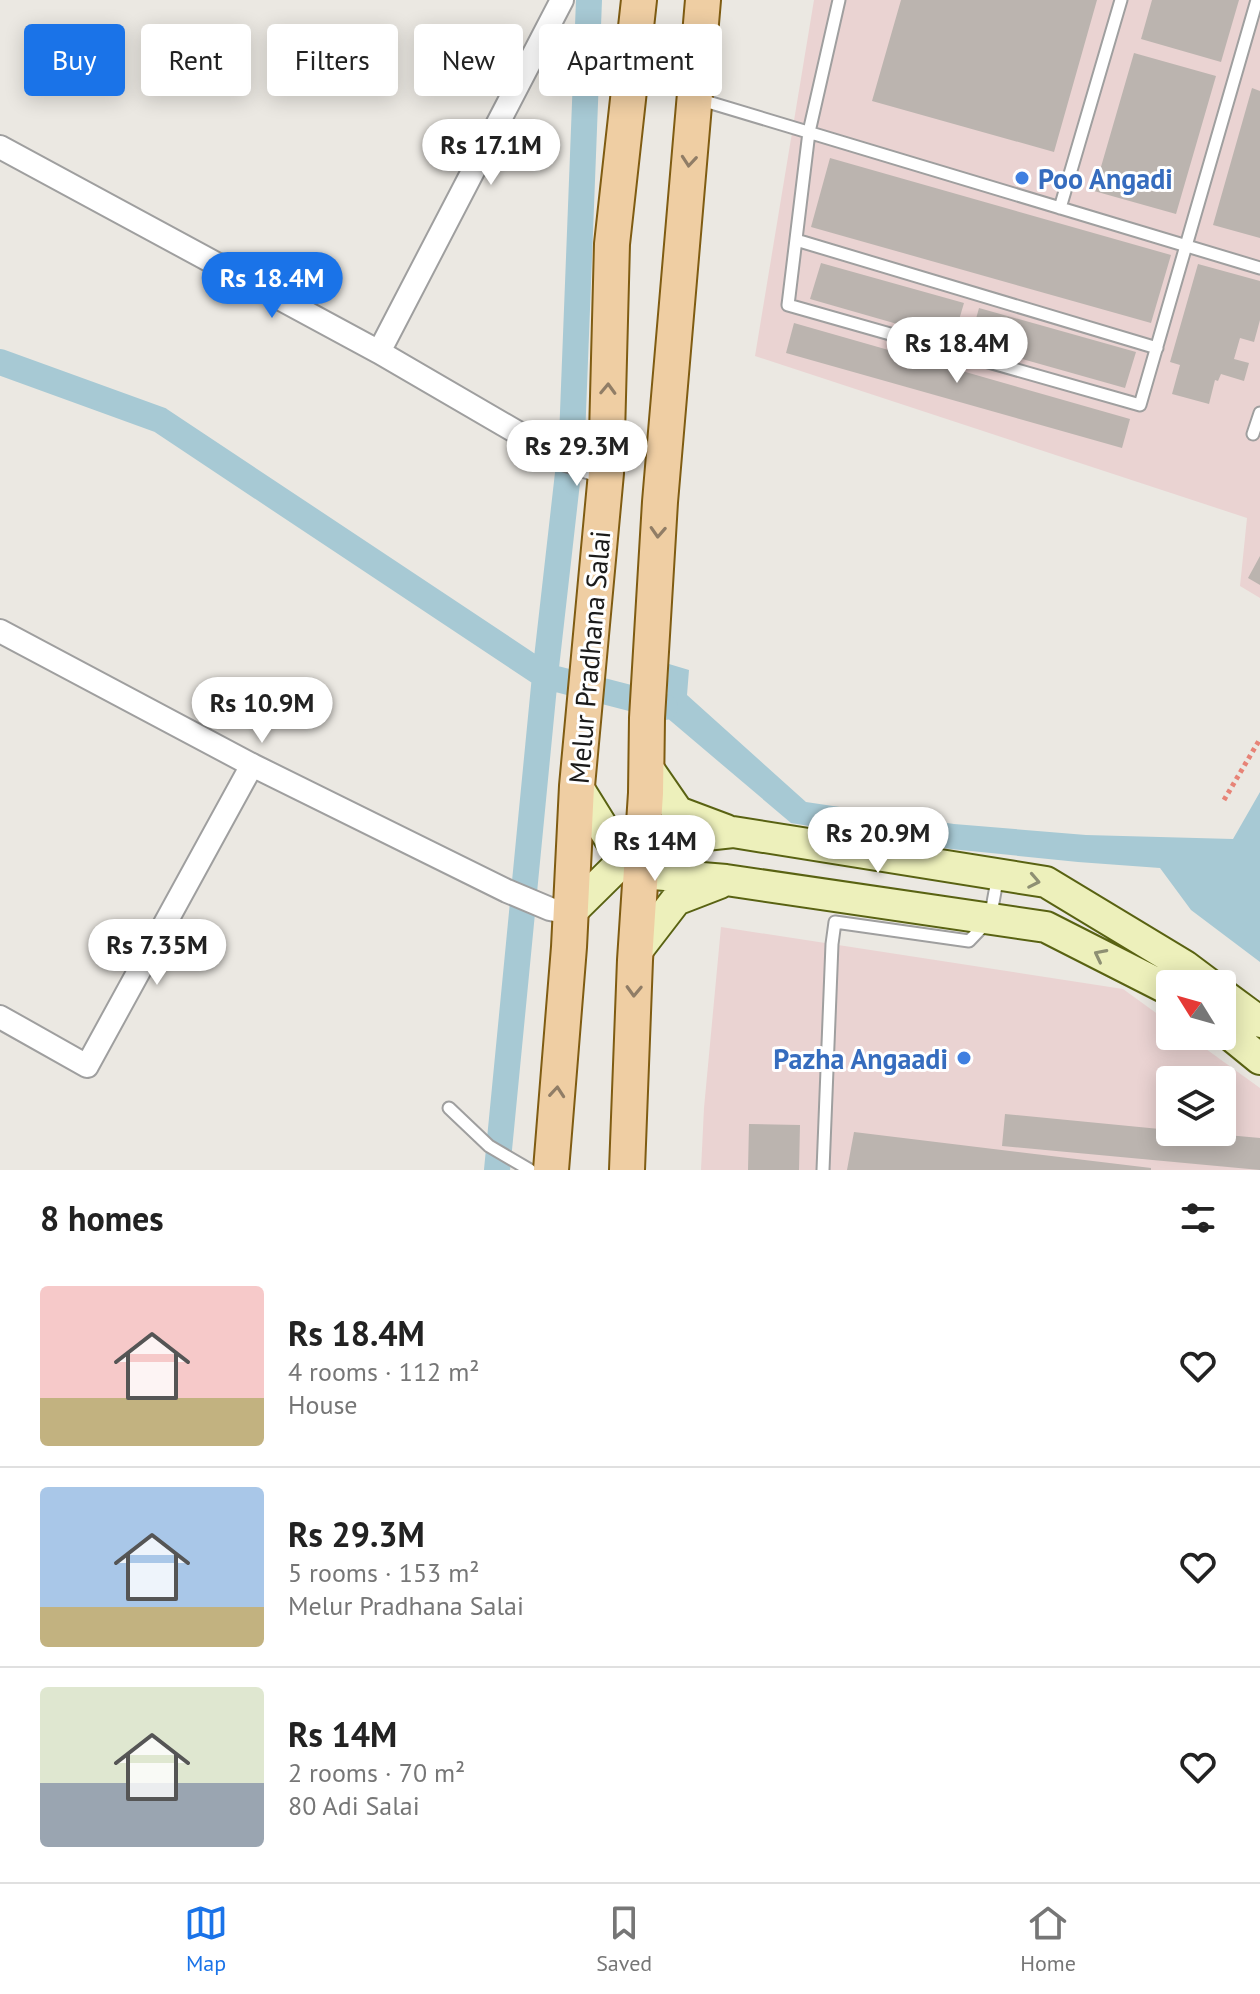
<!DOCTYPE html>
<meta charset="utf-8">
<style>
body{margin:0;font-family:"PT Sans",sans-serif;background:#f6f6f6;color:#222;height:100vh;display:flex;flex-direction:column;font-size:30px;white-space:nowrap}
*{box-sizing:border-box;margin:0}
p{font-size:26px;color:#767676}
.icon{flex:none;width:44px;height:44px;fill:none;stroke:currentColor;stroke-width:2;stroke-linecap:round;stroke-linejoin:round}
.map{position:relative;height:1170px;overflow:hidden}
.side{display:flex;flex-direction:column;background:#fff;flex:1}
.side>*{flex:none}
.top-card{position:absolute;left:24px;top:24px;width:800px;height:72px;display:flex;gap:16px}
.needle{width:52px;rotate:307deg}
.tools{position:absolute;left:1156px;top:970px;display:grid;gap:16px}
.tools a{display:grid;place-items:center;width:80px;height:80px;border-radius:8px;background:#fff;box-shadow:0 4px 20px #0003;font-size:40px}
.price{position:absolute;translate:-50% -68px;padding:0 18px;border-radius:28px;background:#fff;color:#222;font-size:26px;line-height:52px;filter:drop-shadow(0 2px 4px #0008)}
.price::after{content:'';position:absolute;left:50%;top:48px;width:24px;height:18px;margin-left:-12px;background:inherit;clip-path:polygon(0 0,100% 0,50% 100%)}
.price.active{background:#1a73e8;color:#fff}
ul{padding:0;list-style:none}
li{display:flex;align-items:center;gap:24px;height:200px;padding:0 40px}
li+li{border-top:2px solid #e0e0e0}
li span{display:grid;place-items:center;flex:none;width:224px;height:160px;border-radius:8px;color:#555}
li>.icon{margin-inline-start:auto}
span .icon{width:96px;height:96px;fill:#fffc;stroke-width:1}
li b{font-size:34px}
h2{display:flex;justify-content:space-between;align-items:center;height:96px;padding:0 40px;font-size:34px}
.chip{padding:0 28px;border-radius:8px;background:#fff;box-shadow:0 4px 20px #0003;font-size:28px;line-height:72px}
.chip.active{background:#1a73e8;color:#fff}
.menu{display:flex;justify-content:space-around;align-items:center;height:112px;border-top:2px solid #e0e0e0;background:#fff;font-size:22px;color:#767676}
.menu a{display:grid;justify-items:center;gap:4px}
.menu .active{color:#1a73e8}
.map>svg:first-child{display:block}
.commercial{fill:#ead3d2;fill-rule:evenodd}
.water{fill:#a7c9d4}
.lines{fill:none;stroke-linecap:round;stroke-linejoin:round}
.canal{stroke:#a7c9d4;stroke-width:26}
.building{fill:#bbb4af}
.lane-casing{stroke:#9f9f9f;stroke-width:15}
.street-casing{stroke:#9f9f9f;stroke-width:26}
.secondary-casing{stroke:#596212;stroke-width:34}
.primary-casing{stroke:#7f5c12;stroke-width:38}
.path{stroke:#e78377;stroke-width:5;stroke-dasharray:4 4;stroke-linecap:butt}
.lane{stroke:#fff;stroke-width:11}
.street{stroke:#fff;stroke-width:22}
.secondary{stroke:#edf0bb;stroke-width:30}
.primary{stroke:#efcea3;stroke-width:34}
.oneway{stroke:#907d66}
.oneway2{stroke:#8e9073}
.shop-dot{fill:#3f7fe0;stroke:#fff;stroke-width:3}
.labels{text-anchor:middle;dominant-baseline:central;stroke-width:6;stroke-linejoin:round;paint-order:stroke}
.shop-label{font-size:28px;font-weight:bold;fill:#366cbe;stroke:#fff;text-anchor:start}
.street-label{font-size:28px;fill:#1b1b1b;stroke:#fff}
</style>
<div class="map">
<svg width="1260" height="1170" viewBox="0 0 1260 1170">
<rect width="100%" height="100%" fill="#ebe8e2"/>
<!-- commercial -->
<path class="commercial" d="M814,0H1260V598L1240,586L1247,518L755,356Z
M721,927L1123,989L1170,1023V1036H1188L1260,1088V1170H701L704,1108ZM1170,1080H1222V1132H1170Z"/>
<!-- water -->
<path class="water" d="M669,664L689,670L687,695L806,802L954,824L1086,835L1233,839L1260,792V962L1191,910L1160,868L1078,862L951,849L791,823L666,717Z"/>
<g class="lines">
<!-- canal -->
<path class="canal" d="M0,362L160,420L545,676L665,707
M497,1170L545,676L572,438L589,0"/>
</g>
<!-- building -->
<path class="building" d="M901,0H1097L1054,152L872,101Z
M1152,0H1239L1221,62L1141,39Z
M1134,53L1216,76L1176,214L1094,191Z
M1252,88L1260,91V238L1213,225Z
M830,158L1171,255L1151,323L811,227Z
M821,263L964,303L953,340L810,299Z
M1198,264L1260,281V320L1254,342L1240,338L1234,359L1249,363L1244,381L1221,374L1218,381L1215,380L1209,404L1172,394L1180,365L1170,362Z
M979,308L1136,352L1125,388L969,344Z
M794,323L1130,419L1122,448L786,353Z
M1260,556V585L1248,578Z
M1005,1114L1170,1130V1132H1194L1260,1138V1170L1002,1146Z
M749,1124L800,1125L799,1170H748Z
M854,1132L1151,1168V1170H847Z"/>
<g class="lines">
<!-- lane casing -->
<g class="lane-casing">
<path id="lane" d="M839,0L809,132L788,305L1140,405L1257,0
M698,99L1260,268
M1060,208L1121,0
M796,240L1157,348
M1253,434L1260,413
M449,1108L489,1146L530,1170
M823,1170L832,944L835,922L969,941L990,919L998,875"/>
</g>
<!-- street casing -->
<g class="street-casing">
<path id="street" d="M0,147L379,352L563,459L606,473
M379,352L562,0
M0,631L252,765L507,891L550,909L570,913
M0,1017L87,1066L252,765"/>
</g>
<!-- secondary casing -->
<g class="secondary-casing">
<path id="secondary" d="M647,767L678,812L726,830
M577,786L623,860L641,873L726,880L1046,927L1170,990
M570,913L642,842L733,832L1046,882L1185,966L1209,984
M636,952L676,900L720,883
M1222,994L1260,1022
M1222,1028L1260,1059"/>
</g>
<!-- primary casing -->
<g class="primary-casing">
<path id="primary" d="M551,1170L569,947L577,786L606,473L612,244L639,0
M627,1170L635,960L646,793L647,718L660,502L703,0"/>
</g>
<!-- path -->
<path class="path" d="M1224,800L1260,739"/>
<!-- lane -->
<use href="#lane" class="lane"/>
<!-- street -->
<use href="#street" class="street"/>
<!-- secondary -->
<use href="#secondary" class="secondary"/>
<!-- primary -->
<use href="#primary" class="primary"/>
</g>
<!-- one-way arrows -->
<defs><path id="oneway-chevron" d="M-2-3.5L2.5 0L-2 3.5" fill="none" stroke-width="1.6" stroke-linecap="round" stroke-linejoin="round" transform="scale(2)"/></defs>
<g class="oneway">
<use href="#oneway-chevron" transform="translate(689 161) rotate(95)"/>
<use href="#oneway-chevron" transform="translate(608 389) rotate(-88)"/>
<use href="#oneway-chevron" transform="translate(658 532) rotate(93)"/>
<use href="#oneway-chevron" transform="translate(634 991) rotate(92)"/>
<use href="#oneway-chevron" transform="translate(557 1092) rotate(-85)"/>
</g>
<g class="oneway2">
<use href="#oneway-chevron" transform="translate(1034 881) rotate(11)"/>
<use href="#oneway-chevron" transform="translate(1100 955) rotate(-153)"/>
</g>
<!-- markers -->
<g class="shop-dot">
<circle cx="1022" cy="178" r="8"/>
<circle cx="964" cy="1058" r="8"/>
</g>
<g class="labels">
<!-- shop labels -->
<g class="shop-label">
<text x="1038" y="178">Poo Angadi</text>
<text x="948" y="1058" text-anchor="end">Pazha Angaadi</text>
</g>
<!-- street labels -->
<g class="street-label">
<text transform="translate(589 657) rotate(-85)">Melur Pradhana Salai</text>
</g>
</g>
</svg>
<div class="tools">
<a><svg class="needle" viewBox="-14 -14 28 28"><path d="M0-13l5 13h-10z" fill="#e53935"/><path d="M0 13l5-13h-10z" fill="#767676"/></svg></a>
<a><svg class="icon" aria-label="layers" viewBox="0 0 24 24"><path d="M12 4l9 5-9 5-9-5zM3 14l9 5 9-5"/></svg></a>
</div>
<b class="price" style="left:491px;top:187px">Rs 17.1M</b>
<b class="price active" style="left:272px;top:320px">Rs 18.4M</b>
<b class="price" style="left:957px;top:385px">Rs 18.4M</b>
<b class="price" style="left:577px;top:488px">Rs 29.3M</b>
<b class="price" style="left:262px;top:745px">Rs 10.9M</b>
<b class="price" style="left:878px;top:875px">Rs 20.9M</b>
<b class="price" style="left:655px;top:883px">Rs 14M</b>
<b class="price" style="left:157px;top:987px">Rs 7.35M</b>
<div class="top-card">
<a class="chip active">Buy</a>
<a class="chip">Rent</a>
<a class="chip">Filters</a>
<a class="chip">New</a>
<a class="chip">Apartment</a>
</div>
</div>
<section class="side">
<h2>8 homes<svg class="icon" aria-label="filters" viewBox="0 0 24 24"><path d="M4 7h16M4 17h16"/><circle cx="9" cy="7" r="2"/><circle cx="15" cy="17" r="2"/></svg></h2>
<ul>
<li><span style="background:linear-gradient(#f6c9c9 70%,#c2b280 0)"><svg class="icon" aria-label="home" viewBox="0 0 24 24"><path d="M3 11l9-7 9 7M6 9v11h12V9"/></svg></span><div><b>Rs 18.4M</b><p>4 rooms · 112 m²</p><p>House</p></div><svg class="icon" aria-label="heart" viewBox="0 0 24 24"><path d="M12 20l-8-8c-3-5 5-10 8-4 3-6 11-1 8 4z"/></svg></li>
<li><span style="background:linear-gradient(#a9c7e8 75%,#c2b280 0)"><svg class="icon" aria-label="home" viewBox="0 0 24 24"><path d="M3 11l9-7 9 7M6 9v11h12V9"/></svg></span><div><b>Rs 29.3M</b><p>5 rooms · 153 m²</p><p>Melur Pradhana Salai</p></div><svg class="icon" aria-label="heart" viewBox="0 0 24 24"><path d="M12 20l-8-8c-3-5 5-10 8-4 3-6 11-1 8 4z"/></svg></li>
<li><span style="background:linear-gradient(#dfe7d0 60%,#9aa5b1 0)"><svg class="icon" aria-label="home" viewBox="0 0 24 24"><path d="M3 11l9-7 9 7M6 9v11h12V9"/></svg></span><div><b>Rs 14M</b><p>2 rooms · 70 m²</p><p>80 Adi Salai</p></div><svg class="icon" aria-label="heart" viewBox="0 0 24 24"><path d="M12 20l-8-8c-3-5 5-10 8-4 3-6 11-1 8 4z"/></svg></li>
</ul>
</section>
<nav class="menu">
<a class="active"><svg class="icon" aria-label="map" viewBox="0 0 24 24"><path d="M3 6l6-2 6 2 6-2v14l-6 2-6-2-6 2zM9 4v14M15 6v14"/></svg>Map</a>
<a><svg class="icon" aria-label="saved" viewBox="0 0 24 24"><path d="M7 4h10v16l-5-4-5 4z"/></svg>Saved</a>
<a><svg class="icon" aria-label="home" viewBox="0 0 24 24"><path d="M3 11l9-7 9 7M6 9v11h12V9"/></svg>Home</a>
</nav>
